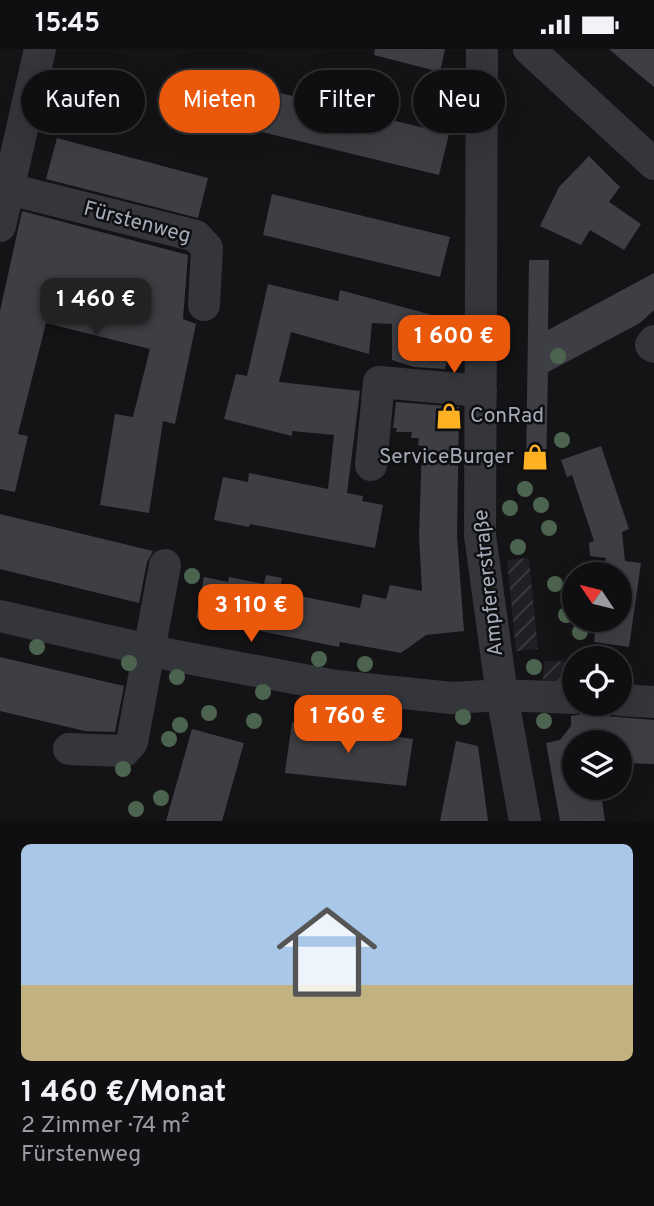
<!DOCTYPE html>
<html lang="de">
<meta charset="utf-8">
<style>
body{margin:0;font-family:Overpass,sans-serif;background:#18181a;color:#f1f3f6;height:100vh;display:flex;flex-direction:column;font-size:26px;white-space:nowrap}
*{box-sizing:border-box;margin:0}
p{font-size:23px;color:#9b9c9f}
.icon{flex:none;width:38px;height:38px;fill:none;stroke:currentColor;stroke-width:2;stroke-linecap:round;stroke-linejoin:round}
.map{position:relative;height:772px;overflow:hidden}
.details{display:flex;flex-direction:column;background:#0f0f11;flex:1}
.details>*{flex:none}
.top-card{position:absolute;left:21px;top:21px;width:612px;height:63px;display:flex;gap:14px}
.needle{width:46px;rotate:305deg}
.buttons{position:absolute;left:562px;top:513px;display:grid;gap:14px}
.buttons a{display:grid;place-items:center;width:70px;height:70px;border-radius:50%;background:#0f0f11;box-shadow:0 7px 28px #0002,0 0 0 2px #2f2f31;font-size:35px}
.price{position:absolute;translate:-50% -60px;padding:0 16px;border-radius:14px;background:#ea580c;color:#fff;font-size:23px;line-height:46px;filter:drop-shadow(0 2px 4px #0008)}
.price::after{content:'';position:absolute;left:50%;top:42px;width:21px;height:16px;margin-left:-10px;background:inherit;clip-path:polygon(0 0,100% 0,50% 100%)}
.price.active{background:#222;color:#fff}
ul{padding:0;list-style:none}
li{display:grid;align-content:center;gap:14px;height:371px;padding:0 21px}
li span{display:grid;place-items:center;height:217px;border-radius:10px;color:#555}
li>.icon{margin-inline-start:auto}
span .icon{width:126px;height:126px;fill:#fffc;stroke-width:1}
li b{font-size:30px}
.tag{padding:0 24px;border-radius:32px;background:#0f0f11;box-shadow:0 7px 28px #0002,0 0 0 2px #2f2f31;font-size:24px;line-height:63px}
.tag.active{background:#ea580c;color:#fff}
.status{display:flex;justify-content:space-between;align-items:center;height:49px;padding:0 35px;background:#0f0f11;direction:ltr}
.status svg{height:19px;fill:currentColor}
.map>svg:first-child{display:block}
.industrial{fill:url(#industrial-furrows)}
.building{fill:#3e3f44}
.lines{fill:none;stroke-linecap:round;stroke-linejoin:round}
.minor{stroke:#35363c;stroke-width:32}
.tree{fill:#4c644f}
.labels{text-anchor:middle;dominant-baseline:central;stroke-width:5;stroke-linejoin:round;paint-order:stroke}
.street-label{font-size:21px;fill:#a5abb8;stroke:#0f0f12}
.poi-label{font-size:21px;fill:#a5abb8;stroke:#0f0f12;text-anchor:start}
</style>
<div class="status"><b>15:45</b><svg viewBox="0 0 49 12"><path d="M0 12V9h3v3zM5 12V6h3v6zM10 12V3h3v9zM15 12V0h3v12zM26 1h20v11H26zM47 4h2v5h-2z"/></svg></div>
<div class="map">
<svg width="654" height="772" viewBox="0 0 654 772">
<defs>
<pattern id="industrial-furrows" width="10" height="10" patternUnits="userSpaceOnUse" patternTransform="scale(1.75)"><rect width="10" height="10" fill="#202024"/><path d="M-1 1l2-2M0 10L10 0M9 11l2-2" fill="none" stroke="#3d3e42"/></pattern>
</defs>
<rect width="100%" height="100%" fill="#141417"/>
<!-- industrial -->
<path class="industrial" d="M529,509L538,600L516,602L507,511Z
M544,612L574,613V635L543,634Z"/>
<!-- building -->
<path class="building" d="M375,0H445L440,23L374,6Z
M609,0H654V38L636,23Z
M272,42L449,85L439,126L262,83Z
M57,89L208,129L198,169L46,130Z
M589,107L620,138L609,153L641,175L624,201L590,181L581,196L540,177L559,138Z
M272,145L450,188L440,228L263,186Z
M22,162L188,206L183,270L196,275L175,375L163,372L149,464L100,456L115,365L133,368L150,300L46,274L18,385L28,387L15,443L0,440V262Z
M529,211H549L548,281L654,224V261L640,274L548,323L546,422L526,421Z
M268,235L338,252L340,241L458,273L445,320L414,318L392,311V275L372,274L369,305L291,283L279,333L360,342L347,444L363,447L362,452L383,456L375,499L250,475L249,478L214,471L223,428L248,433L249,424L328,440L334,386L292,382V387L224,370L236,325L247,327Z
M396,353L459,358L457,487L464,582L426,586L401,604L340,593L339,598L196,569L204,528L228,533L229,528L264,535L266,526L282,529L279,543L360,559L363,545L386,550L390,536L422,542L419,487L422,397L418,396L419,389H411L412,383H396L397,379H393Z
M601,397L629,480L622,483L625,512L641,514L629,598L594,593L597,570H620V525H603L606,509L590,507L589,494L594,492L572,426L567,428L561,411Z
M0,465L153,502L147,513L139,554L0,520Z
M0,608L124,637L115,683L85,682L0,662Z
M582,665L654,671V715L620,714V693H574V738H600L605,772H560L546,694L560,691L571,677V667Z
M292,673L413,690L406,737L285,724Z
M192,680L244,694L222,772H166Z
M456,692L478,697L488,772H440Z"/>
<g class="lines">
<!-- minor -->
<path class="minor" d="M482,0L480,486L502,646L525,772
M529,0L654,115
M9,140L196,187L207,199L204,256
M0,177L40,0
M654,292L651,296L654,298
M371,416L379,333L481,342
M0,567L171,606L336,637L452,649L502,646L574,649
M620,651L654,653
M69,700L124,702L132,693L165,516"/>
</g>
<!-- trees -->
<g class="tree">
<circle cx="558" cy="307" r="8"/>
<circle cx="562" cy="391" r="8"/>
<circle cx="525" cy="440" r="8"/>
<circle cx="541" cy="456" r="8"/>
<circle cx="510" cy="459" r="8"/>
<circle cx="549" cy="479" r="8"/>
<circle cx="518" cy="498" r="8"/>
<circle cx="192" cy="527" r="8"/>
<circle cx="555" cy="535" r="8"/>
<circle cx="566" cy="566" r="8"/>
<circle cx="580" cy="583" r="8"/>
<circle cx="37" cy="598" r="8"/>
<circle cx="319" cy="610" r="8"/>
<circle cx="129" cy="614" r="8"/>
<circle cx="365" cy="615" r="8"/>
<circle cx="534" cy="618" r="8"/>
<circle cx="177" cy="628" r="8"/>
<circle cx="263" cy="643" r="8"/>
<circle cx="209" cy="664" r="8"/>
<circle cx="375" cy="664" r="8"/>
<circle cx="463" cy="668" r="8"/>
<circle cx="254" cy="672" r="8"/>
<circle cx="544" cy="672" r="8"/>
<circle cx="180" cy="676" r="8"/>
<circle cx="169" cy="690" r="8"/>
<circle cx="123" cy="720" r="8"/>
<circle cx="161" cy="749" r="8"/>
<circle cx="136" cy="760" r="8"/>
</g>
<!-- icons -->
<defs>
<g id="shop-bare" transform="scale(2.1)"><path d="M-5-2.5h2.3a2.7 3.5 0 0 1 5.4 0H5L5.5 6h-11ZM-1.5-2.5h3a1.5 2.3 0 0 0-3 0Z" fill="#ffb124" stroke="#0f0f12" stroke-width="2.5" paint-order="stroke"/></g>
</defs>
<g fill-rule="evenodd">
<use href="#shop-bare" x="449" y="367"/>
<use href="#shop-bare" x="535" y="408"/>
</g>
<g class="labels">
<!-- street labels -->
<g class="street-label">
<text transform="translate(137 174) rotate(15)">Fürstenweg</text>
<text transform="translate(489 534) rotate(-96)">Ampfererstraße</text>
</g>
<!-- poi labels -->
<g class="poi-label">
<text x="470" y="367">ConRad</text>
<text x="514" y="408" text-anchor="end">ServiceBurger</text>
</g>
</g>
</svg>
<div class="buttons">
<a><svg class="needle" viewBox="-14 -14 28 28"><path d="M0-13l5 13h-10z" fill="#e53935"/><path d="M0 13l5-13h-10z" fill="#9b9c9f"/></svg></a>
<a><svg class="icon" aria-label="locate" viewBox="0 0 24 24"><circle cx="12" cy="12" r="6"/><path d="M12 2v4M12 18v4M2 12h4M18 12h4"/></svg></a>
<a><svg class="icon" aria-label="layers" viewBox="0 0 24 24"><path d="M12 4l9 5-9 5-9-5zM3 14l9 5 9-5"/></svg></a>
</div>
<b class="price active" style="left:96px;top:289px">1 460 €</b>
<b class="price" style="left:454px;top:326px">1 600 €</b>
<b class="price" style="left:251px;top:595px">3 110 €</b>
<b class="price" style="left:348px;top:706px">1 760 €</b>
<div class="top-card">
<a class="tag">Kaufen</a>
<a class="tag active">Mieten</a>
<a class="tag">Filter</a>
<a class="tag">Neu</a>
</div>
</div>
<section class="details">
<ul>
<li><span style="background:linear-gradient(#a9c7e8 65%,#c2b280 0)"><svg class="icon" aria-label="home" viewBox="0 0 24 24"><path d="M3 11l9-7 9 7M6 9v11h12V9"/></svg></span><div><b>1 460 €/Monat</b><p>2 Zimmer · 74 m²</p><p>Fürstenweg</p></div></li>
</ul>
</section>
